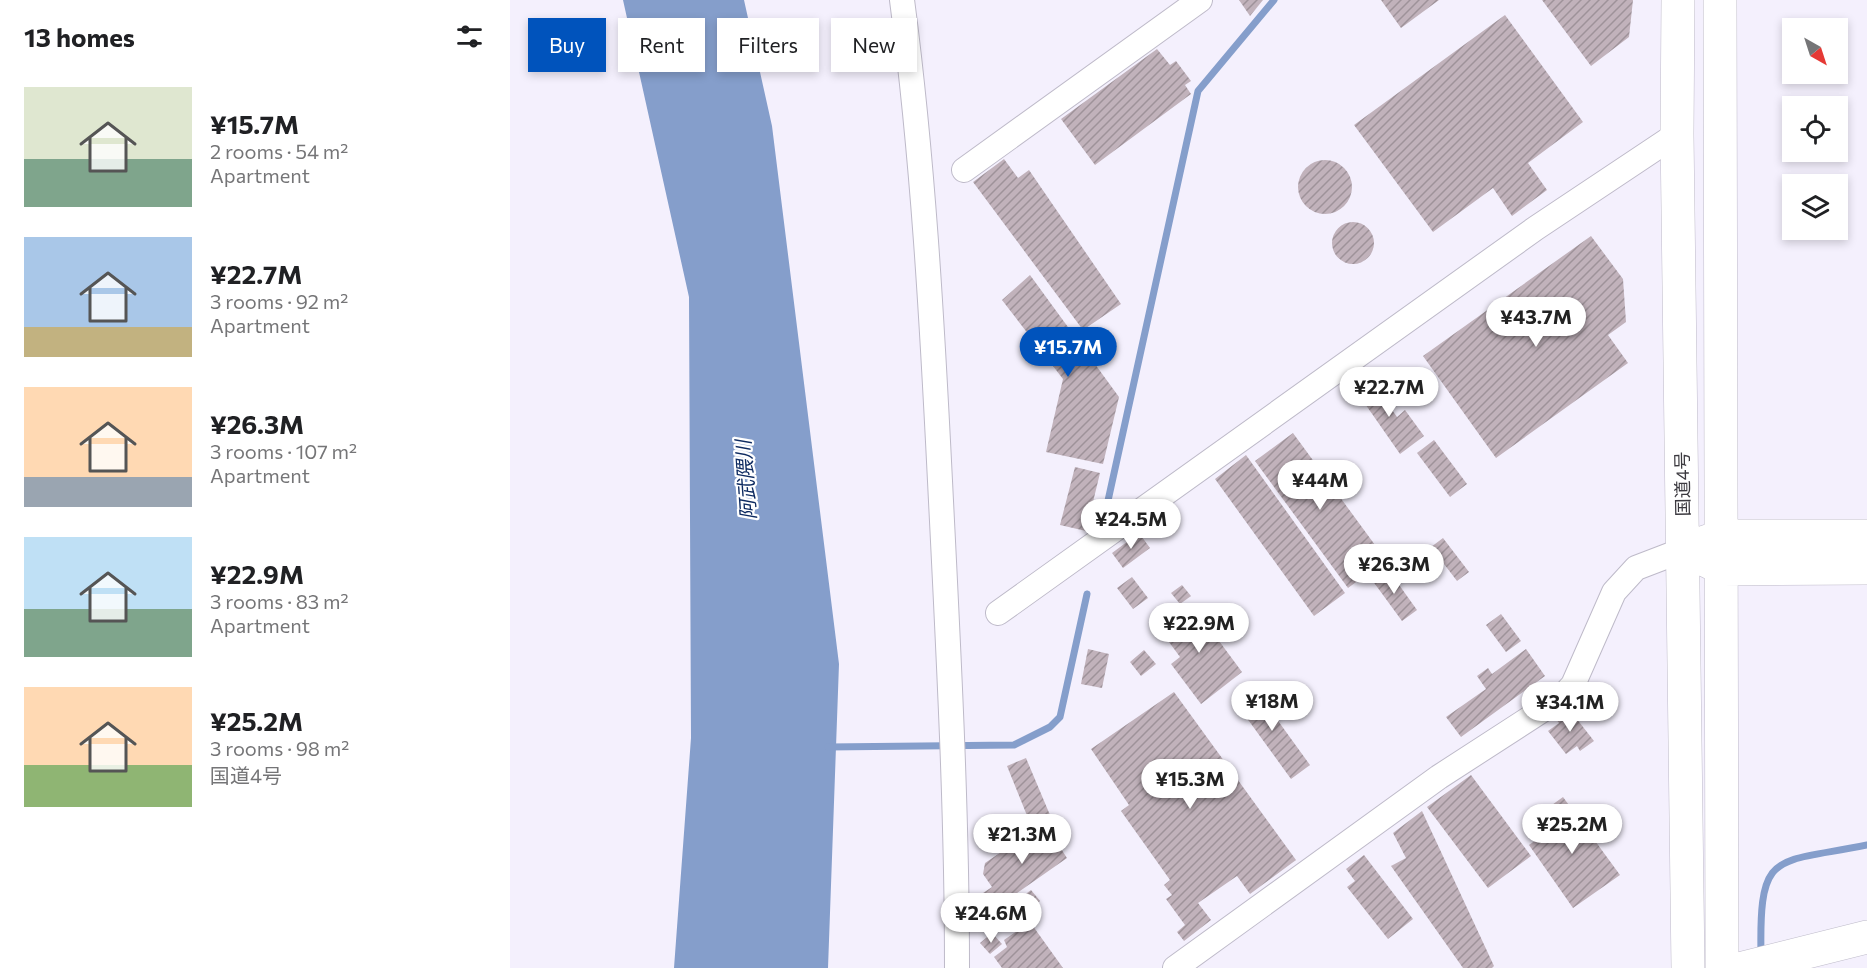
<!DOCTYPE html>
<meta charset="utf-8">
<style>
body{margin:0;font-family:Commissioner,"Noto Sans JP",sans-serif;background:#f6f6f6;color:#202124;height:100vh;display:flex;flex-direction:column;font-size:22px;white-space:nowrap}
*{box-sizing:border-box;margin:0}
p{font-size:20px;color:#757577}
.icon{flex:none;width:33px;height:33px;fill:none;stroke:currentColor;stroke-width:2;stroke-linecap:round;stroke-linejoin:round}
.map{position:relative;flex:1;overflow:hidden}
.sheet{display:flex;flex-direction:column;background:#fff;width:510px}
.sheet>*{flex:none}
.hud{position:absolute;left:18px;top:18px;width:570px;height:54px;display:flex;gap:12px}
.needle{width:39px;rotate:141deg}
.controls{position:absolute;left:1272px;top:18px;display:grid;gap:12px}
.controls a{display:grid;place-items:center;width:66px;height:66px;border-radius:0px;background:#fff;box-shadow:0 3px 9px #0003;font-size:30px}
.price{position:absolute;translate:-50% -51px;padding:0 14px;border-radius:21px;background:#fff;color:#222;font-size:20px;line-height:39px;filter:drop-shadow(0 2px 3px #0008)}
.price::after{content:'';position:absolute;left:50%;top:36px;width:18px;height:14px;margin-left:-9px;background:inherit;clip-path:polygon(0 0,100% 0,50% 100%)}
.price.on{background:#0053bc;color:#fff}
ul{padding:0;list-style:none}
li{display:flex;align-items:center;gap:18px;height:150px;padding:0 24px}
li span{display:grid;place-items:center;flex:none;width:168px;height:120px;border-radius:0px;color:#555}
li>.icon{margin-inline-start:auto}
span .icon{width:72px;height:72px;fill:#fffc;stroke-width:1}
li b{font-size:26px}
h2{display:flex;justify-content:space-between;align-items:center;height:72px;padding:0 24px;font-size:26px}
.pill{padding:0 21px;border-radius:0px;background:#fff;box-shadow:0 3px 9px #0003;font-size:21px;line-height:54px}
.pill.on{background:#0053bc;color:#fff}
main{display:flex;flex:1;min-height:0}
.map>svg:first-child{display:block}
.water{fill:#859ecb}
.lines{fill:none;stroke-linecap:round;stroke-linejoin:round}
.stream{stroke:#859ecb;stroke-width:7}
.building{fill:url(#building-hatch)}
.minor-casing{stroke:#bebac9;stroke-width:26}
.highway-casing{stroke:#bebac9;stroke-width:34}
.minor{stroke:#fff;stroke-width:24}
.highway{stroke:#fff;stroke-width:33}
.labels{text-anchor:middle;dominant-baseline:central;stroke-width:4.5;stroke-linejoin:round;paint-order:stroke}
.street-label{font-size:18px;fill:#3b393f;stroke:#fff}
.water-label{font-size:20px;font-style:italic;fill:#0d2a60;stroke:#fff}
</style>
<main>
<section class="sheet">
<h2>13 homes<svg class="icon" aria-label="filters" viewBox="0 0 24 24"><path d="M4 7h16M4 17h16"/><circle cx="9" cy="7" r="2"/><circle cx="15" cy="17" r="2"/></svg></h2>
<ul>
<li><span style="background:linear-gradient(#dfe7d0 60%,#7fa58c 0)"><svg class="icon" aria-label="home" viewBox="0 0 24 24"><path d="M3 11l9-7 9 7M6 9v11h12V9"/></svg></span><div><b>¥15.7M</b><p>2 rooms · 54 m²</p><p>Apartment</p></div></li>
<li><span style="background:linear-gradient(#a9c7e8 75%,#c2b280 0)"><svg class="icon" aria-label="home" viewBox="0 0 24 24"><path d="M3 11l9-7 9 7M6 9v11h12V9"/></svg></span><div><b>¥22.7M</b><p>3 rooms · 92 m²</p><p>Apartment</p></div></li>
<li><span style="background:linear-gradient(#ffd9b3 75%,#9aa5b1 0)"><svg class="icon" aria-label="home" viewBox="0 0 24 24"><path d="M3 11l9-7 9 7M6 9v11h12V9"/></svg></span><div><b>¥26.3M</b><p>3 rooms · 107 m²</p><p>Apartment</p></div></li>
<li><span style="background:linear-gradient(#bfe0f5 60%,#7fa58c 0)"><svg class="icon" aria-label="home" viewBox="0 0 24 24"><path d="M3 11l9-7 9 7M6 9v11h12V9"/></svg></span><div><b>¥22.9M</b><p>3 rooms · 83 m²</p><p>Apartment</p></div></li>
<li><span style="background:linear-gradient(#ffd9b3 65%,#8fb573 0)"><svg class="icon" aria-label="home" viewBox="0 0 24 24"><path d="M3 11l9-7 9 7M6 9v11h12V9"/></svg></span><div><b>¥25.2M</b><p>3 rooms · 98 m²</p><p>国道4号</p></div></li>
</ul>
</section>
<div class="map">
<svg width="1357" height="968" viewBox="0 0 1357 968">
<defs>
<pattern id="building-hatch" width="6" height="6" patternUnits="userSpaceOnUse" patternTransform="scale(1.5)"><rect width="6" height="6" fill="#c1b2bb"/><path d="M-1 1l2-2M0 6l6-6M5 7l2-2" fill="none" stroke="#9e9299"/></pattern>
</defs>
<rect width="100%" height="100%" fill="#f4f0fd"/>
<!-- water -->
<path class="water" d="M113,0H234L262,126L329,664L318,968H164L181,738L179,297Z"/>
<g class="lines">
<!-- stream -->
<path class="stream" d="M592,528L688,91L764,0
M318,747L504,745L540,727L550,717L577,594
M1251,955C1249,848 1264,864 1357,845"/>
</g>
<!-- building -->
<path class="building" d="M729,0H753L740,16Z
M871,0H929L891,28Z
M1032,0H1123L1119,37L1081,66Z
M995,15L1073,122L1018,163L1037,190L1002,216L983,188L923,232L844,125Z
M647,49L660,65L666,61L681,81L675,85L681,94L585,165L551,119Z
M494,159L508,178L519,170L611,304L573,330L463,182Z
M788 187a27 27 0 1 1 54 0a27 27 0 1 1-54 0Z
M822 243a21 21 0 1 1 42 0a21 21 0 1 1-42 0Z
M1081,236L1113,279L1116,322L1098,335L1118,363L986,458L913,356Z
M520,275L609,397L593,464L536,452L553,379L492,300Z
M859,377L887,417L895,410L914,436L890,454L844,388Z
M783,433L876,560L838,588L745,461Z
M924,440L957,484L940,497L907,453Z
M736,455L835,593L804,616L705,479Z
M565,467L590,473L576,531L550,525Z
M629,533L640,548L613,568L602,553Z
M933,538L959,572L947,581L921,547Z
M877,568L907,610L892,621L862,580Z
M622,577L638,598L623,609L607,588Z
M672,585L681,596L670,604L661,593Z
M681,603L732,672L691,704L661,664L670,657L648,627Z
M991,614L1011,641L996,652L976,625Z
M578,649L599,654L592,688L571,684Z
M1016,649L1035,676L951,737L936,717L976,689L967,676L978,668L982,674Z
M634,650L646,664L631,676L620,662Z
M742,685L800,765L781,779L723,699Z
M664,692L786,860L740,894L727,876L688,903L701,920L674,941L667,932L675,925L656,899L662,895L654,885L660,880L611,811L619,805L581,749Z
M1059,709L1084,741L1070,751L1067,746L1056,754L1038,731L1049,723L1046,719Z
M516,758L540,815L520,823L497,766Z
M961,775L1021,856L978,888L917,807Z
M1053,797L1110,875L1063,908L1019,845L1037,832L1028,815Z
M912,811L984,966L982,968H953L881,866L896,858L883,833Z
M534,823L557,858L484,909L473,893L482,887L473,874L475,863Z
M854,855L903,919L878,939L837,887L845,881L836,869Z
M521,890L530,901L502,923L493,911Z
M520,922L553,968H492L484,957L497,947L494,940Z
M482,933L492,944L480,954L470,943Z"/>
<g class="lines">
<!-- minor casing -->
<g class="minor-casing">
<path id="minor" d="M392,0C413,159 422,320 430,481C438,643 447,805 447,968
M454,170L690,0
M488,613L1026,228L1167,134
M665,968L929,777L1051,698L1063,685L1104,592L1126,568L1173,550"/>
</g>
<!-- highway casing -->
<g class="highway-casing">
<path id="highway" d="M1168,0L1167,134L1178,968
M1210,0L1212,968
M1192,543L1212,536H1357
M1193,559L1213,569L1357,568
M1233,968L1357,937"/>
</g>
<!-- minor -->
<use href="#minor" class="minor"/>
<!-- highway -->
<use href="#highway" class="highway"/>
</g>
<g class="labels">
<!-- street labels -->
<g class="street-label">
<text transform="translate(1172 484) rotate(-91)">国道4号</text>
</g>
<!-- water labels -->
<g class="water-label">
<text transform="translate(235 480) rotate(-94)">阿武隈川</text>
</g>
</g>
</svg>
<div class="controls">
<a><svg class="needle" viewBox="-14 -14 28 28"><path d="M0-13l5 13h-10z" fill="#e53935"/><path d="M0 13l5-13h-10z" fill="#757577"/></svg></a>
<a><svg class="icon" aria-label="locate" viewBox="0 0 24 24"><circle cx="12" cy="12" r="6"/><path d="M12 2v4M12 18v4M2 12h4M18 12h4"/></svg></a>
<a><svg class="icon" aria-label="layers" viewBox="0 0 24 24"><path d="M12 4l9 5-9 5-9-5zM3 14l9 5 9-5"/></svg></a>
</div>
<b class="price" style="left:1026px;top:348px">¥43.7M</b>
<b class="price on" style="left:558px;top:378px">¥15.7M</b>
<b class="price" style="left:879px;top:418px">¥22.7M</b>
<b class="price" style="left:810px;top:511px">¥44M</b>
<b class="price" style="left:621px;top:550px">¥24.5M</b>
<b class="price" style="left:884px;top:595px">¥26.3M</b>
<b class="price" style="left:689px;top:654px">¥22.9M</b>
<b class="price" style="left:762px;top:732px">¥18M</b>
<b class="price" style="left:1060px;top:733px">¥34.1M</b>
<b class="price" style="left:680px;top:810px">¥15.3M</b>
<b class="price" style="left:1062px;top:855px">¥25.2M</b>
<b class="price" style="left:512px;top:865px">¥21.3M</b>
<b class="price" style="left:481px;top:944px">¥24.6M</b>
<div class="hud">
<a class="pill on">Buy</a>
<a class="pill">Rent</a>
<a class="pill">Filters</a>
<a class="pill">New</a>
</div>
</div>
</main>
